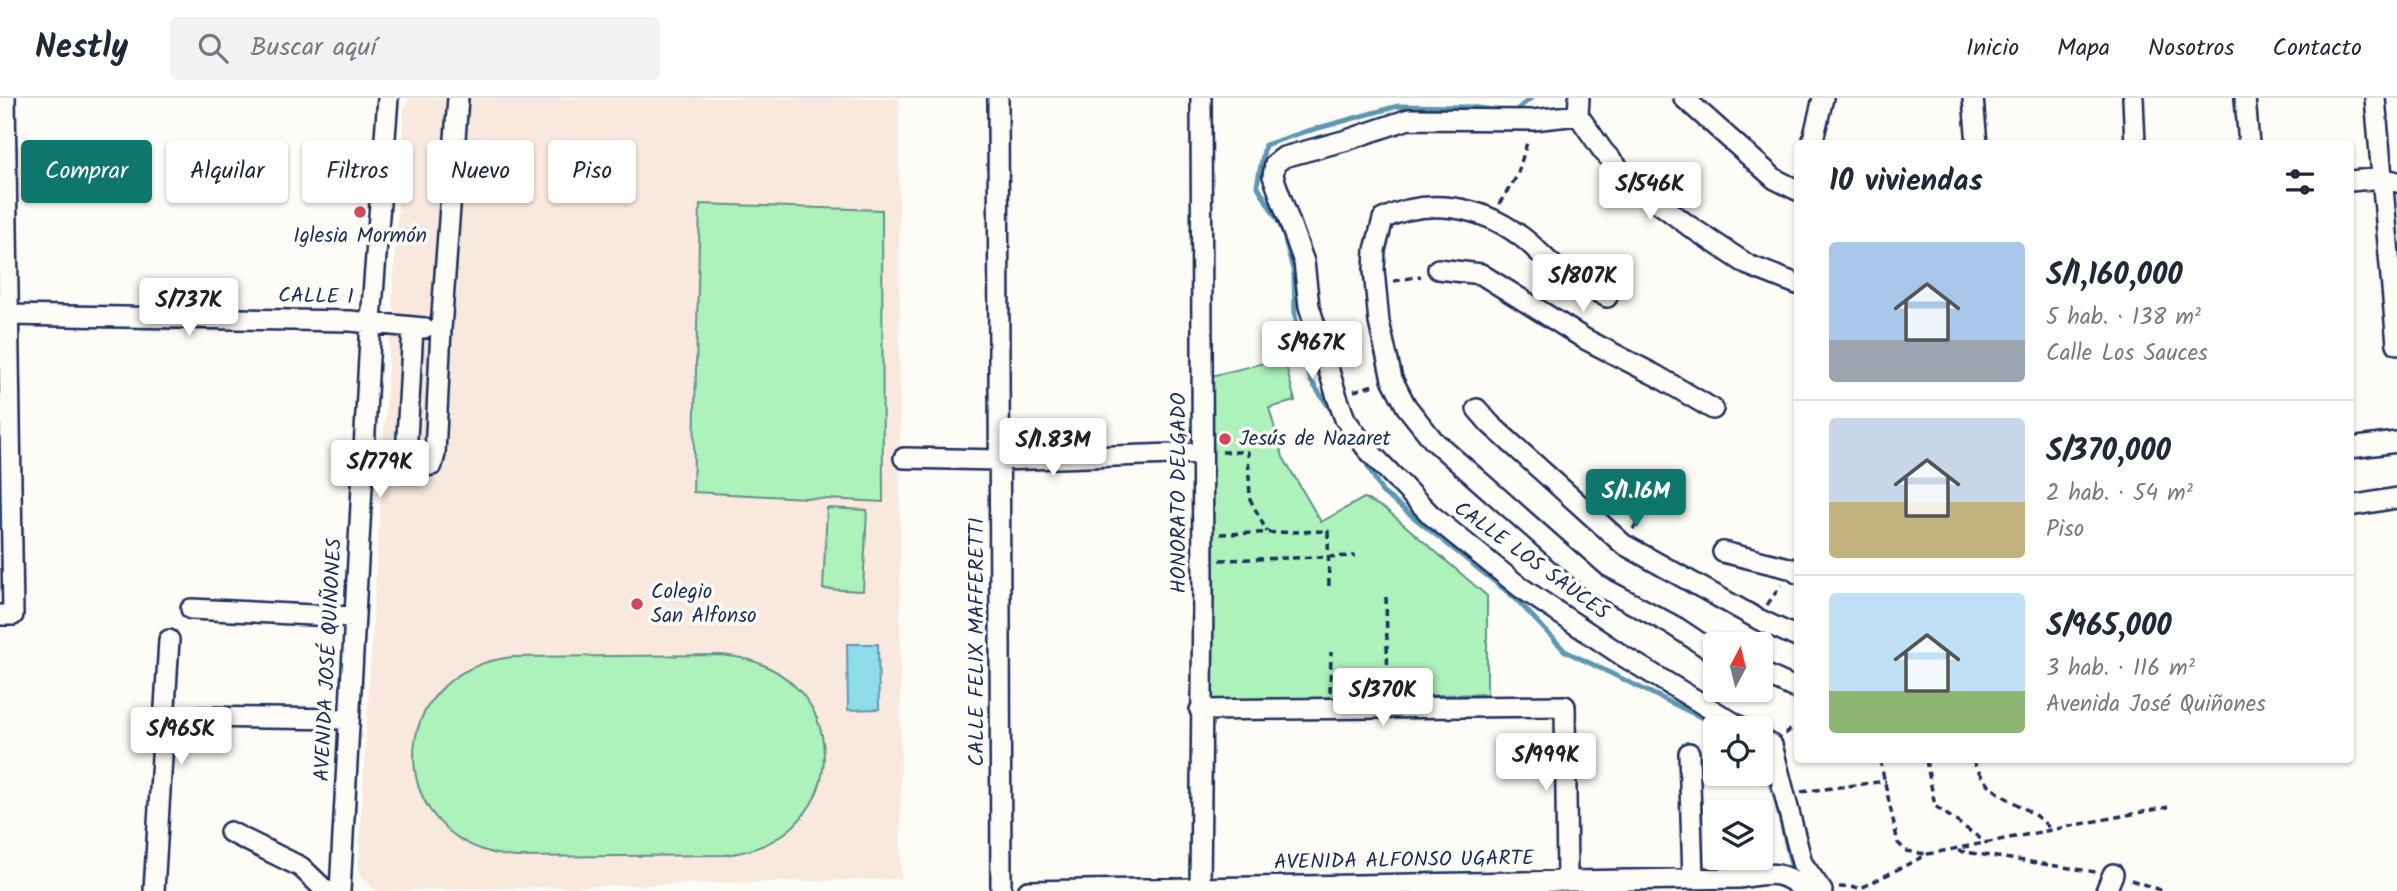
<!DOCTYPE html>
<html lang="es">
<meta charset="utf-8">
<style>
body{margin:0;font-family:Kalam,sans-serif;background:#f2f2f3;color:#1f2937;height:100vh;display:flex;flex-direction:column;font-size:26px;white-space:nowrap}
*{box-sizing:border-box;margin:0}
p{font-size:23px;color:#747a83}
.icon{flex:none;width:38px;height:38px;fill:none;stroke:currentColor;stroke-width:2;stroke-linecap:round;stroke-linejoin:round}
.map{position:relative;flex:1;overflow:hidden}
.drawer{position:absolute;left:1794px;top:42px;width:560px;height:623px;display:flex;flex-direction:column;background:#fff;border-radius:7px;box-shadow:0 2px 5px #0004}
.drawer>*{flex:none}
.banner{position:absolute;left:21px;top:42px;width:665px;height:63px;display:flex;gap:14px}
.needle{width:46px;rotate:7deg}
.controls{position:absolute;left:1703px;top:534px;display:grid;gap:14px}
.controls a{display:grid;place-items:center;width:70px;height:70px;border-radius:7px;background:#fff;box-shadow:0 2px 5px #0004;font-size:35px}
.price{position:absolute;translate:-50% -60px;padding:0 16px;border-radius:7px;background:#fff;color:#222;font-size:23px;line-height:46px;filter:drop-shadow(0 2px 4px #0008)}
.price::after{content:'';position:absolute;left:50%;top:42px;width:21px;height:16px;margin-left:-10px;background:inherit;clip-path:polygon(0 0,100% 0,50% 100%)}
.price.current{background:#0f766e;color:#fff}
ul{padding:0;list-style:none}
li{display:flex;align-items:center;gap:21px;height:175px;padding:0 35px}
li+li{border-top:2px solid #e0e1e3}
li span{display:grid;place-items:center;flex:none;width:196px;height:140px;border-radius:7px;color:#555}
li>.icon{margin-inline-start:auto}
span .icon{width:84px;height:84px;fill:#fffc;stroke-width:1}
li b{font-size:30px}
h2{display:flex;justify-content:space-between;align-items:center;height:84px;padding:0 35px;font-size:30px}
.chip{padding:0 24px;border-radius:7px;background:#fff;box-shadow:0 2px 5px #0004;font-size:24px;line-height:63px}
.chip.current{background:#0f766e;color:#fff}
header{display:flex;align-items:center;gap:42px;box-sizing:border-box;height:98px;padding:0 35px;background:#fff;border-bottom:2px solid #e0e1e3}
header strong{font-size:33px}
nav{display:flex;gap:38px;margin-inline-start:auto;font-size:24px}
.search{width:490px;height:63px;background:#f2f2f3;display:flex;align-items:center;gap:18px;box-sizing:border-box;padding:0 24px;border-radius:7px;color:#747a83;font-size:26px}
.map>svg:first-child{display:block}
.built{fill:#f8e8dd}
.green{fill:#adf1bb;stroke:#64908c;stroke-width:2}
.water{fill:#8ddcea;stroke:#5f97b2;stroke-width:2}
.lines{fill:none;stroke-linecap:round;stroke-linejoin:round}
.stream{stroke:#5f97b2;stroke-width:5}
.minor-casing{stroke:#1b2f5e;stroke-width:24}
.path{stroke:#1b2f5e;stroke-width:3.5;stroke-dasharray:7 5;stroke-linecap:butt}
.minor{stroke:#fdfcf7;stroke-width:19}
.poi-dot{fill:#d1495b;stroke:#fdfcf7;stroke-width:2.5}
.labels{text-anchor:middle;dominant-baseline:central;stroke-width:7;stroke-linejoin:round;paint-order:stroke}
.poi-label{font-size:21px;fill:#1b2f5e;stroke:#fdfcf7;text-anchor:start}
.street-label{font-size:21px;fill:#1b2f5e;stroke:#fdfcf7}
</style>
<header>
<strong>Nestly</strong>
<div class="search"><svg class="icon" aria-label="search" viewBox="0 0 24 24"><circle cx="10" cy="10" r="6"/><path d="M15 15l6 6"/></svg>Buscar aquí</div>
<nav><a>Inicio</a><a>Mapa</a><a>Nosotros</a><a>Contacto</a></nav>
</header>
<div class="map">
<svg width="2397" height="793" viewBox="0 0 2397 793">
<rect width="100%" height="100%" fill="#fdfcf7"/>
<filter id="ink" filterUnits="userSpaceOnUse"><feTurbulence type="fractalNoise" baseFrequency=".0143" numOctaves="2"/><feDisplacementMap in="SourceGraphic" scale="14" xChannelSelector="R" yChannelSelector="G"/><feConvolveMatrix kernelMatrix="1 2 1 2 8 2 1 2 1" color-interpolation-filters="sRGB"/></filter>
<g filter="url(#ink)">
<!-- built -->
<path class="built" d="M411,0H899L901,781L376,793L358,773L390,238L396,231L398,218L392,208L404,9Z"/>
<!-- green -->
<path class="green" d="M700,106L882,112L883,404L693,394Z
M1284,260L1295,303L1269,310L1283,359L1321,424L1364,400L1387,412L1487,498V596L1213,602L1211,278Z
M827,410L867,412L863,493L823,491Z
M721,557C855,567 860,742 725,757L516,759C382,747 379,573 513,559Z"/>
<!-- water -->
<path class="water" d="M847,546H878L879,611L848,612Z"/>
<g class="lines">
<!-- stream -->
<path class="stream" d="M1511,14H1514L1531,0
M1336,319L1311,283L1295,218L1294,175L1282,130L1257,87L1265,47L1304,34L1398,8L1471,9L1502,13
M1363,359L1382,394L1514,499L1565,553L1723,630
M1760,667L1774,693L1793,776"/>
<!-- minor casing -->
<g class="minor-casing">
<path id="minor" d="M998,0L1001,793
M1579,0L1578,17L1603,53L1633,86L1689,128L1748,167L1797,186
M1684,0L1775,81L1797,92
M1973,0L1977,46
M2133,0L2135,46
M2245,0L2249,46
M2375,0L2397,246
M1578,17L1533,22L1409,21L1347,42L1284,59L1275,66L1273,78L1304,164L1309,208L1337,299L1345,321L1367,351L1431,417L1520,489L1623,558L1742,630
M1812,46L1823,0
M2350,83L2382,80L2397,84
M1438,171L1481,176L1585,241L1657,278L1713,311
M1607,199C1591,190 1573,183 1560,173C1545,162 1534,147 1519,137C1480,108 1427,99 1383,121L1375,152L1374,172L1379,224L1392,281L1406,308L1433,342L1596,486L1676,529L1715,555
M9,217L350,223L424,230
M413,229L406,359L411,366L421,369L432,367L435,356L441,231L458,0
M1477,311L1490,326L1623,446L1758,521L1797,539
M2350,350L2397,344
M904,360L999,362L1202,355
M2350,408L2397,400
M1723,454L1793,471L1797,475
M191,511L353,519
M0,517H13L5,0
M1760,574L1797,591
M1200,612L1565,608L1567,782
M195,619L348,621
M1760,640L1772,647L1802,765L1822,793
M1689,655L1693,780
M230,734L301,769L326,793
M1200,790L1203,494L1201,0
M154,793L169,542
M340,793L371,223L388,0
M1028,793L1739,780C1769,776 1781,770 1804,793
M2106,793L2113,776"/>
</g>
<!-- path -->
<path class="path" d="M1499,106L1517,78L1528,41
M1394,183L1421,178
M1354,293L1377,286
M1222,354H1248L1250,401L1267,434
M1633,431L1647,410
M1220,436L1328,433L1329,491
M1220,462L1356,458
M1386,499L1388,592
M1767,507L1781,487
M1740,546L1747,536
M1330,594L1331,554
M1785,636L1797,627
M1880,662L1898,745L1906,753L1926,756
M1926,662L1935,708L1988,746
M1973,662C1991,705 2025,701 2052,733
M1801,694L1886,683
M1958,753L2096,774
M2131,782L2163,793
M1839,789L1861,790L1928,756L2168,709"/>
<!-- minor -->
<use href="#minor" class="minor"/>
</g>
</g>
<!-- markers -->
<g class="poi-dot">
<circle cx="360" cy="114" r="7"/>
<circle cx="1225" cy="341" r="7"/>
<circle cx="637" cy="506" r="7"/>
</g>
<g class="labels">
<!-- poi labels -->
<g class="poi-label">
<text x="360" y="138" text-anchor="middle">Iglesia Mormón</text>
<text x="1239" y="341">Jesús de Nazaret</text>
<text x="651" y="494">Colegio<tspan x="651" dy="24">San Alfonso</tspan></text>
</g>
<!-- street labels -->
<g class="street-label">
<text transform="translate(316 199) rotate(1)">CALLE 1</text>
<text transform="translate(1179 395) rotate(-90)">HONORATO DELGADO</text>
<text transform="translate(1531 463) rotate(36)">CALLE LOS SAUCES</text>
<text transform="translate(977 544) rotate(-90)">CALLE FELIX MAFFERETTI</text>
<text transform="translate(329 562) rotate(-87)">AVENIDA JOSÉ QUIÑONES</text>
<text transform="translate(1404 763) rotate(-1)">AVENIDA ALFONSO UGARTE</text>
</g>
</g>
</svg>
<div class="controls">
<a><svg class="needle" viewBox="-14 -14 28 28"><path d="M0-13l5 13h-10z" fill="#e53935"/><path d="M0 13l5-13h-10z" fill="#747a83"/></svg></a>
<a><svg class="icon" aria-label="locate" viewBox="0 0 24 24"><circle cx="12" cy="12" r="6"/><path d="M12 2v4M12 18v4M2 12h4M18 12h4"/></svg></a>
<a><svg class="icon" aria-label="layers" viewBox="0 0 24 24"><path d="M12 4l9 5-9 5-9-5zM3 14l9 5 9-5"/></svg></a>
</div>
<b class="price" style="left:1650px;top:124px">S/546K</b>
<b class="price" style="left:1583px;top:216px">S/807K</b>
<b class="price" style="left:189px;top:240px">S/737K</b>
<b class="price" style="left:1312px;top:283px">S/967K</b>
<b class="price" style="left:1053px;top:380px">S/1.83M</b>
<b class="price" style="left:380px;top:402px">S/779K</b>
<b class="price current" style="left:1636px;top:431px">S/1.16M</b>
<b class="price" style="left:1383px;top:630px">S/370K</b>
<b class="price" style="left:181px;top:669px">S/965K</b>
<b class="price" style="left:1546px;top:695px">S/999K</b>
<div class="banner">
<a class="chip current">Comprar</a>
<a class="chip">Alquilar</a>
<a class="chip">Filtros</a>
<a class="chip">Nuevo</a>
<a class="chip">Piso</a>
</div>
<section class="drawer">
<h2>10 viviendas<svg class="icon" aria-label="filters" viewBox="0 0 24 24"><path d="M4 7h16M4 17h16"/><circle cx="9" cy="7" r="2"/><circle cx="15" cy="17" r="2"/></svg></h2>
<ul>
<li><span style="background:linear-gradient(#a9c7e8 70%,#9aa5b1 0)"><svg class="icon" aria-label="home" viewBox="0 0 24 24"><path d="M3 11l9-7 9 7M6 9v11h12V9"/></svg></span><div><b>S/1,160,000</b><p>5 hab. · 138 m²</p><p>Calle Los Sauces</p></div></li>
<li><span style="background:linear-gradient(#c9d6e8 60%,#c2b280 0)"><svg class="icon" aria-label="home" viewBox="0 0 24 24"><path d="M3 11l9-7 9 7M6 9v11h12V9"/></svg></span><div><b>S/370,000</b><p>2 hab. · 54 m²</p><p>Piso</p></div></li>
<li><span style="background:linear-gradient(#bfe0f5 70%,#8fb573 0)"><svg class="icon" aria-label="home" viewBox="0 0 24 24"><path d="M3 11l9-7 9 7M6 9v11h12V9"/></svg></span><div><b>S/965,000</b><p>3 hab. · 116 m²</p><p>Avenida José Quiñones</p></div></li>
</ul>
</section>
</div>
